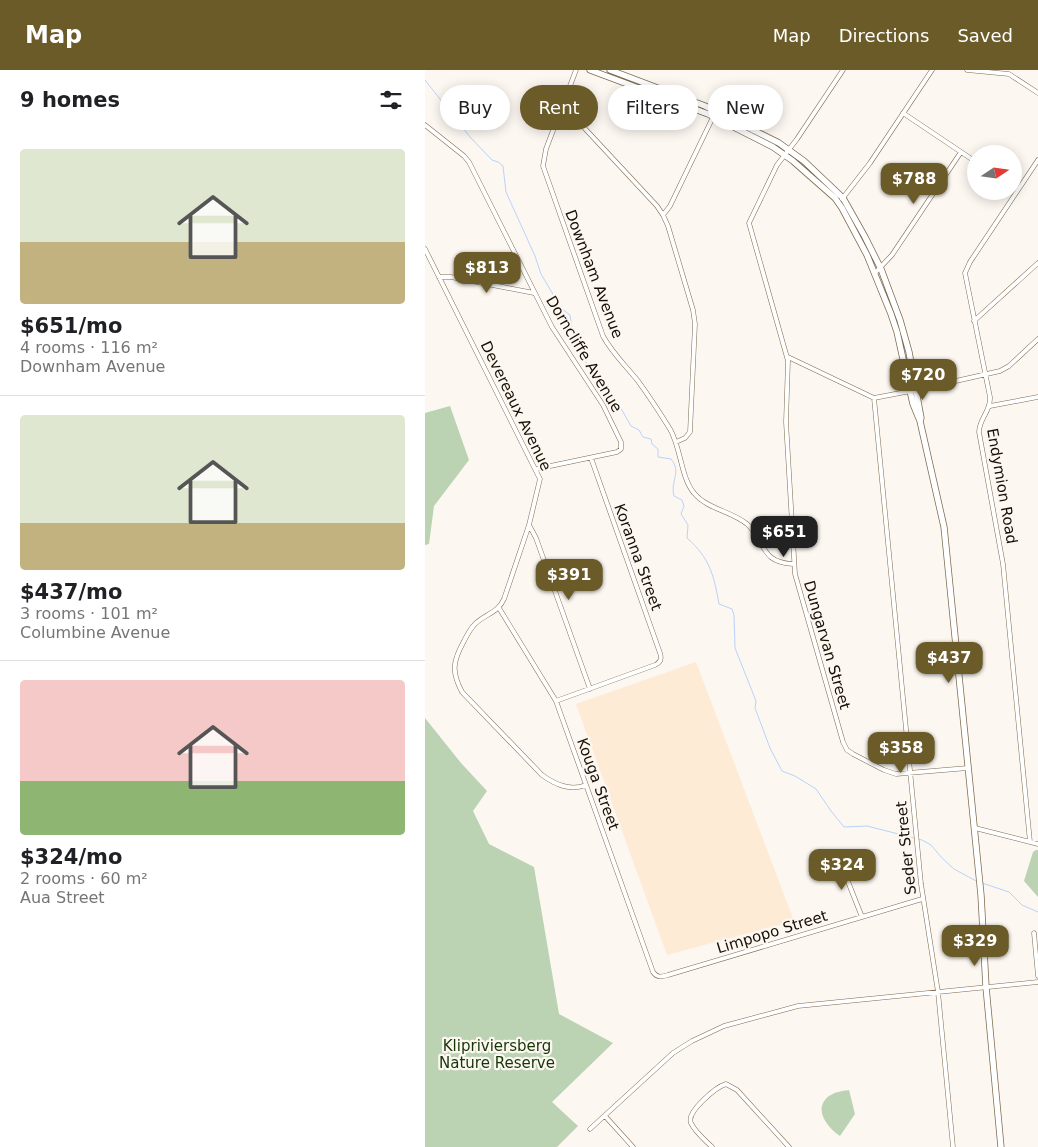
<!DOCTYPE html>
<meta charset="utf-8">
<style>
body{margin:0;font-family:"DejaVu Sans",sans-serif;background:#f6f6f6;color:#202124;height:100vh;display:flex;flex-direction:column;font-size:19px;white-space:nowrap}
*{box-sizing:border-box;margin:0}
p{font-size:16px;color:#757577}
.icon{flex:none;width:28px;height:28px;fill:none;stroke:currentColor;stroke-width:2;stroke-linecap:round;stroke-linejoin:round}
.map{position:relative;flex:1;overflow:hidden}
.side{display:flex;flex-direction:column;background:#fff;width:425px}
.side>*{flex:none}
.hud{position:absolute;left:15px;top:15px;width:475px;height:45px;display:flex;gap:10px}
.needle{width:32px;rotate:77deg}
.controls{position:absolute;left:542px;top:75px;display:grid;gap:10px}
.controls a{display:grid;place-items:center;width:55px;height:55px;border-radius:50%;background:#fff;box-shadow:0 2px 12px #0003;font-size:25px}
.price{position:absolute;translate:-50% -42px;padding:0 11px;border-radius:10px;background:#6b5b29;color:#fff;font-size:16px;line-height:32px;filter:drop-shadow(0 1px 2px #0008)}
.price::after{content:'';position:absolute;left:50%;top:30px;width:15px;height:11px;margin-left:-8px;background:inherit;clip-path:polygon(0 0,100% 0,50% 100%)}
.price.active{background:#222;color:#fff}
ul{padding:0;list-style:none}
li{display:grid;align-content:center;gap:10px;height:265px;padding:0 20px}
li+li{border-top:1px solid #e0e0e0}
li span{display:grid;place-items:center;height:155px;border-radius:5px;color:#555}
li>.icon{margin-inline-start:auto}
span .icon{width:90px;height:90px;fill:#fffc;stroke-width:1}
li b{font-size:21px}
h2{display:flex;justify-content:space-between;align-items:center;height:60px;padding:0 20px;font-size:21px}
.pill{padding:0 18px;border-radius:22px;background:#fff;box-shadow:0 2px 12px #0003;font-size:18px;line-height:45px}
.pill.active{background:#6b5b29;color:#fff}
header{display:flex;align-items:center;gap:30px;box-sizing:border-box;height:70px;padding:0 25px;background:#6b5b29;color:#fff}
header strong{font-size:24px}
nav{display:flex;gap:28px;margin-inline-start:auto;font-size:18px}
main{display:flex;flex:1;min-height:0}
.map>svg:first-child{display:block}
.built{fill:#fdebd5}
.green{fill:#bbd2b3}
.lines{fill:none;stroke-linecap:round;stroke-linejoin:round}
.stream{stroke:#bad3f9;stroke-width:1}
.street-casing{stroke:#7f6a4f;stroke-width:5}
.secondary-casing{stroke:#7f6a4f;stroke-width:7}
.street{stroke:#fff;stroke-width:4}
.secondary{stroke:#fff;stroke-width:5.5}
.labels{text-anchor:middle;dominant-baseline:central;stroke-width:4.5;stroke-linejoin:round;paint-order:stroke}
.street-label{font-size:15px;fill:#170f05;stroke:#fcf7f1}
.park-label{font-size:15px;fill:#143606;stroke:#fcf7f1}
</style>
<header>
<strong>Map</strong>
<nav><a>Map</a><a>Directions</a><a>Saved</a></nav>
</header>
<main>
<section class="side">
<h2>9 homes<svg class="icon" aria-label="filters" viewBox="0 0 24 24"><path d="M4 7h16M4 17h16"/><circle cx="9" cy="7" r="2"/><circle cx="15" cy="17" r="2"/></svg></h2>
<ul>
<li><span style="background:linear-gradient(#dfe7d0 60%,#c2b280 0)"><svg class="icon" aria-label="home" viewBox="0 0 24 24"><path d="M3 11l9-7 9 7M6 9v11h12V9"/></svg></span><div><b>$651/mo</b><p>4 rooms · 116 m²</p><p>Downham Avenue</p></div></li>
<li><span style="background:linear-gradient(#dfe7d0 70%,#c2b280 0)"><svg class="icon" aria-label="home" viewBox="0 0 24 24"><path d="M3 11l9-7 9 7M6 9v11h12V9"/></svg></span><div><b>$437/mo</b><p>3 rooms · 101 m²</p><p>Columbine Avenue</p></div></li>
<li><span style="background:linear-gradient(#f6c9c9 65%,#8fb573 0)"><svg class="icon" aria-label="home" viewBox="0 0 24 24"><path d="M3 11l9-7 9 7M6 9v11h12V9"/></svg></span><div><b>$324/mo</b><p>2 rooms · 60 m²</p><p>Aua Street</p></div></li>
</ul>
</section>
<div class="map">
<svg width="613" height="1077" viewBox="0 0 613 1077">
<rect width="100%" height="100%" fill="#fcf7f1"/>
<!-- built -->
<path class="built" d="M271,592L369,851L242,885L151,634Z"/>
<!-- green -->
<path class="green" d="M25,336L44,390L9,436L4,474L0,475V343Z
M0,648L36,693L62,721L48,741L64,774L109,797L134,944L188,973L127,1032L153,1056L132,1077H0Z
M611,780H613V827L599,811L608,782Z
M424,1020L430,1044L415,1066C403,1058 387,1039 404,1026C410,1022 417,1021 424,1020Z"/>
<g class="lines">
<!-- stream -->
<path class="stream" d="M0,10L45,67L67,90L73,92L78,96L81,122L110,186L116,204L136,238L145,245L148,264L154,270L156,288L165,296L170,298L179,318V324L183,325L184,328H190L206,356L214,360L218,367L226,369L227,374L233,379V387L246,389C257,402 245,411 249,426L257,430L259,436L256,444L263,455L262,468C285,488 289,506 294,534L307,539L309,545L310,578L331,631L330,638L345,678L357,701L370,706L391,719L406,741L419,757L442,756L497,770L506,775L517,788L529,799L553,812
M557,813L584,822L597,835L613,842"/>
<!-- street casing -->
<g class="street-casing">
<path id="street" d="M151,0L121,79L118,96L178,266C187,283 201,296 213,311C224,326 235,343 245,359C256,378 256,408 269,423C282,439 306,441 322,454C342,472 334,492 368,494
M418,0L372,69L352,95L324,153L363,291L361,352L370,504L418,672L422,680L428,684L459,700L471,704L543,698
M542,0L584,4L613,23
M138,35L232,136L238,145L243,156L268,240L270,254L265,362L260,368L251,372
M478,43L551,92
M0,55L39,86L44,92L127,257L178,335L196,372V379L192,382L111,399
M417,129L445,93L507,0
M238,145L245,136L289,45
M0,179L115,409L104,455L79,529C73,543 60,544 50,554C45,559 42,565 39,571C28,591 26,601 37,622L117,705C131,715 145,721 161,715
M450,203L467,185L536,82
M14,207H26L109,223
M549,251L613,193
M363,287L449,328L491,320L575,301L584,296L613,269
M449,328L496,814L513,922L528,1077
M565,336L613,327
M104,455L111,468L165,619
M74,538L131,631L228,902C232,908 237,907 243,905L497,829
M131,631L230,595C235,593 237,589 235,583L166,388
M550,758L613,774
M605,772L578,494L554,362C554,349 566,341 565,327L540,203L545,192L613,90
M414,789L437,847
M609,863L613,906
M180,1046L208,1077
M165,1059L248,983L267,971L299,956L373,936L613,912
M287,1077C280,1070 270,1062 266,1053C261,1042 291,1017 301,1014L312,1020L364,1077"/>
</g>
<!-- secondary casing -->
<g class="secondary-casing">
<path id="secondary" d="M165,0L283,44L348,77L368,91L410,128L417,138L442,185L466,244L472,262L488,334L495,351
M185,0L280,36L354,73L379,91L418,128L440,167L456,199L475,250L484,282L496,348L495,351L519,457L556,825L561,917L576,1077"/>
</g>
<!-- street -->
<use href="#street" class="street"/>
<!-- secondary -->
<use href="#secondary" class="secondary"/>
</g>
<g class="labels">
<!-- street labels -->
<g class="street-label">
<text transform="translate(169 204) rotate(69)">Downham Avenue</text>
<text transform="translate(159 284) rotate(59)">Dorncliffe Avenue</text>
<text transform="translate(91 336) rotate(64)">Devereaux Avenue</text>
<text transform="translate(577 416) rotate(80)">Endymion Road</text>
<text transform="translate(213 487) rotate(70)">Koranna Street</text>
<text transform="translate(402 575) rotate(74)">Dungarvan Street</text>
<text transform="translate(173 714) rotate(70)">Kouga Street</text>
<text transform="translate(481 778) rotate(-96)">Seder Street</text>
<text transform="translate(347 862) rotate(-17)">Limpopo Street</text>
</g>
<!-- park labels -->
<g class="park-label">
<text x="72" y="976">Klipriviersberg<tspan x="72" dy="17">Nature Reserve</tspan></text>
</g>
</g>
</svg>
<div class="controls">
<a><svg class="needle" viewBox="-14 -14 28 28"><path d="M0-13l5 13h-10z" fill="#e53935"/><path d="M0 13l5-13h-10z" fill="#757577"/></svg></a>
</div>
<b class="price" style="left:489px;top:135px">$788</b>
<b class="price" style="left:62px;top:224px">$813</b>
<b class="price" style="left:498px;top:331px">$720</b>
<b class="price active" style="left:359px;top:488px">$651</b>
<b class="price" style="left:144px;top:531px">$391</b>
<b class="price" style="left:524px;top:614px">$437</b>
<b class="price" style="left:476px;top:704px">$358</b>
<b class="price" style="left:417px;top:821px">$324</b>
<b class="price" style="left:550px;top:897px">$329</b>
<div class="hud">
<a class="pill">Buy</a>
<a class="pill active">Rent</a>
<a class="pill">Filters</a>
<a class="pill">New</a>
</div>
</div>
</main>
